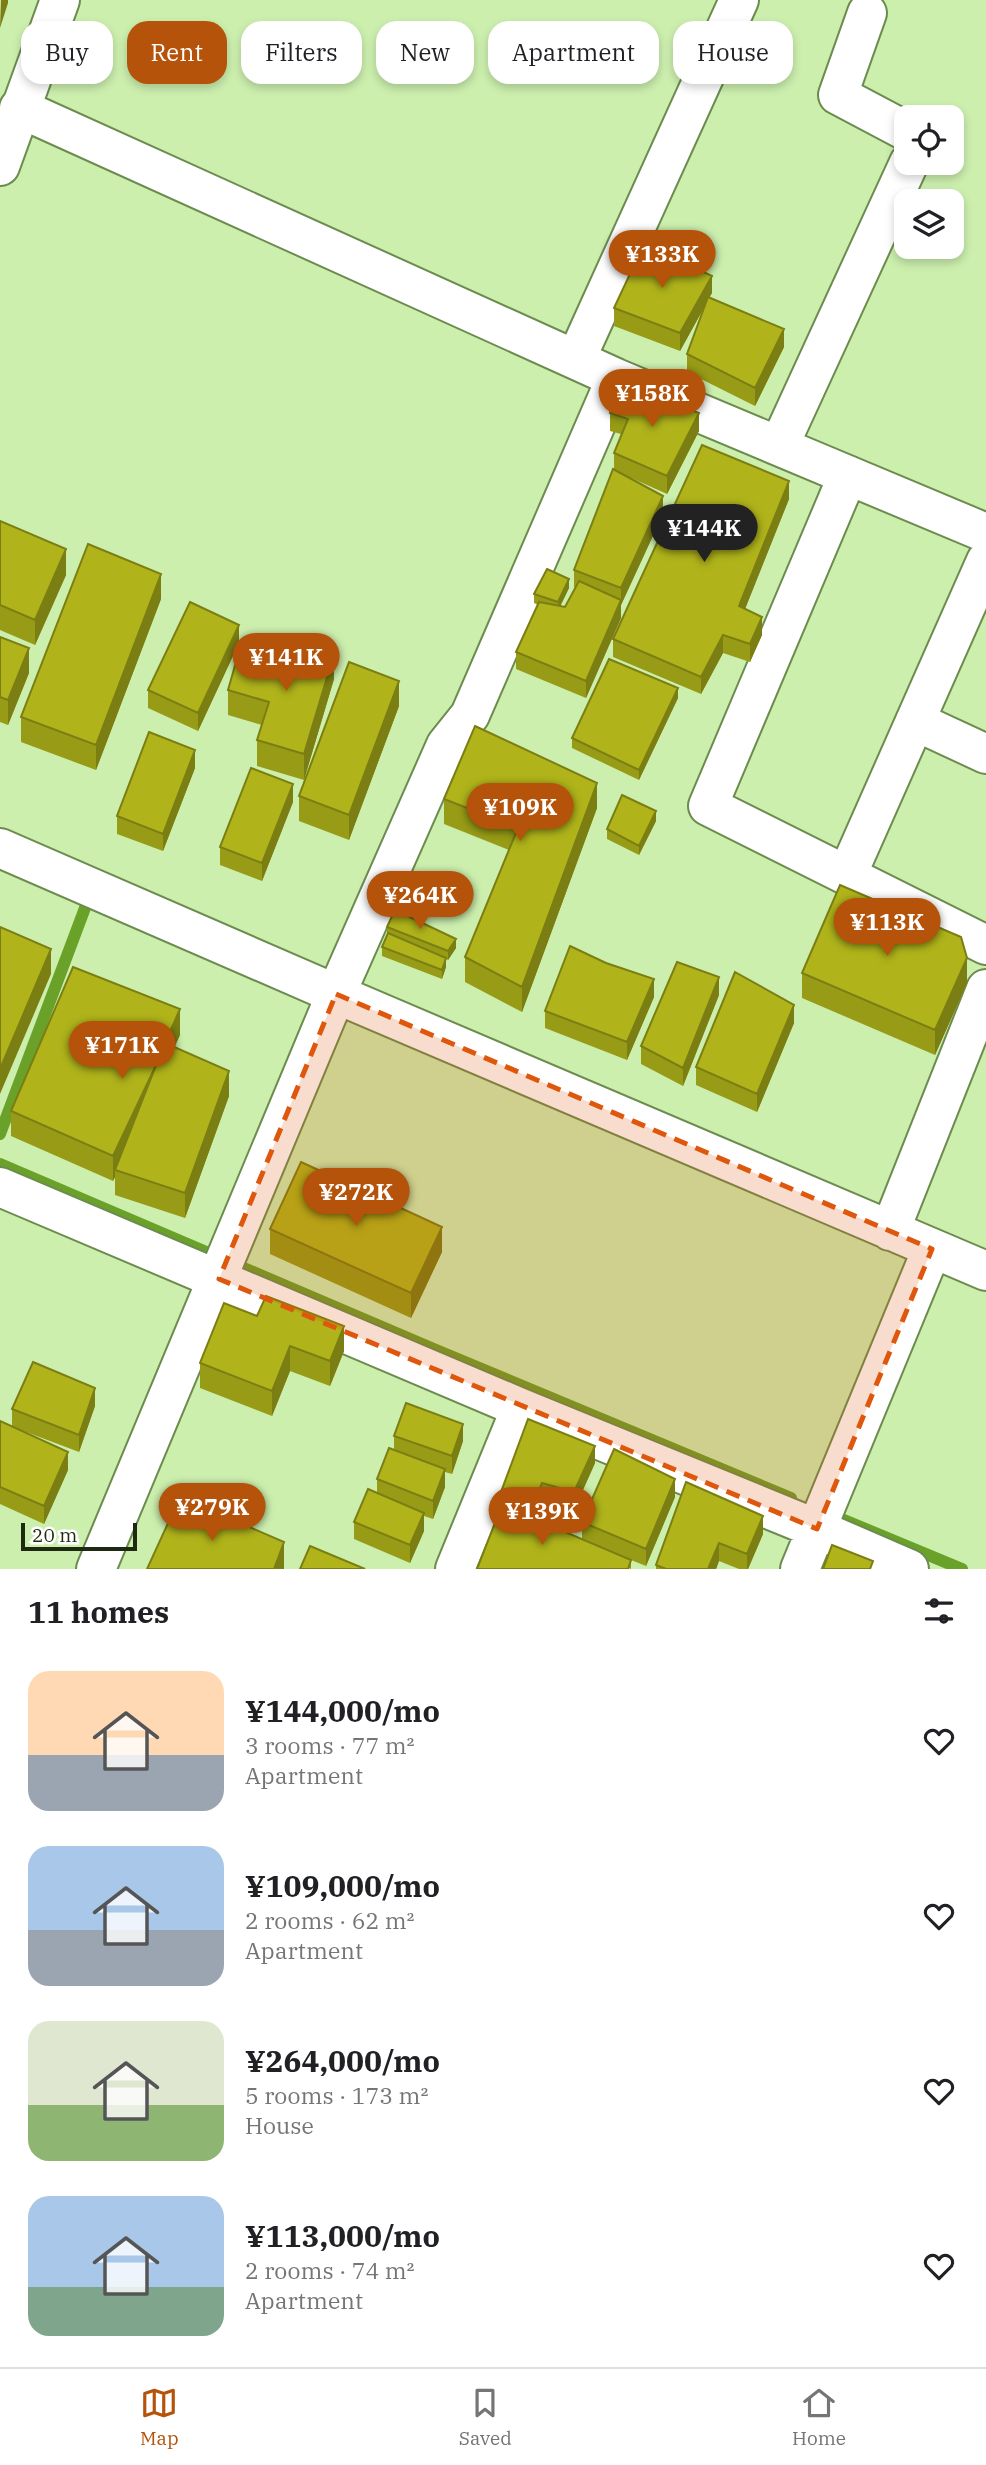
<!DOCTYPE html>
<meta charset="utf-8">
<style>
body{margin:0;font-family:"IBM Plex Serif",serif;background:#f6f6f6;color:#202124;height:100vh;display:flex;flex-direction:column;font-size:26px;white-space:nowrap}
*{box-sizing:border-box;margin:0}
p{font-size:23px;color:#757577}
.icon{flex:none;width:38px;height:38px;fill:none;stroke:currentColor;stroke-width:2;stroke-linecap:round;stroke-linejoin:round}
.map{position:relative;height:1569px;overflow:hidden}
.details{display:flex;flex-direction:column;background:#fff;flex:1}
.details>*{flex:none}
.guide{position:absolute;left:21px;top:21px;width:945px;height:63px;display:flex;gap:14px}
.fabs{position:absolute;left:894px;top:105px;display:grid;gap:14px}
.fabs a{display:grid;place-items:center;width:70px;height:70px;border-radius:14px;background:#fff;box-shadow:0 4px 10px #0003;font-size:35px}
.scale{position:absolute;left:21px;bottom:18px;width:116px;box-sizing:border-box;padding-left:7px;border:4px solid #1d2a11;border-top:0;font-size:19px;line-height:24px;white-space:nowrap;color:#1d2a11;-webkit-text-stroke:5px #fff;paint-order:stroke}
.price{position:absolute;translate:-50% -60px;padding:0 16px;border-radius:24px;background:#b45309;color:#fff;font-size:23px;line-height:46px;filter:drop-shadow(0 2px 4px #0008)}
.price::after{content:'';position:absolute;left:50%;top:42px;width:21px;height:16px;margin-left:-10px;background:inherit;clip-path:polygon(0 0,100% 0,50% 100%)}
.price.current{background:#222;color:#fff}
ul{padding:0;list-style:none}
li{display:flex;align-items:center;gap:21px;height:175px;padding:0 28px}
li span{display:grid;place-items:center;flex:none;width:196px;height:140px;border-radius:21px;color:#555}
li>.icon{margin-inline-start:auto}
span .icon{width:84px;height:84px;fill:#fffc;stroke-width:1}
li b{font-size:30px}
h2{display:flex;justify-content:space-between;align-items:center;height:84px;padding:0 28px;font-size:30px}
.chip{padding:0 24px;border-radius:21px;background:#fff;box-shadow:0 4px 10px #0003;font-size:24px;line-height:63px}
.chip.current{background:#b45309;color:#fff}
.menu{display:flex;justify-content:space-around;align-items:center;height:98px;border-top:2px solid #e0e0e0;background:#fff;font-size:19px;color:#757577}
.menu a{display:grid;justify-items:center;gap:4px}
.menu .current{color:#b45309}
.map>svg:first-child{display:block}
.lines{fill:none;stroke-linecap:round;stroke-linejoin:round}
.stream{stroke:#6aa129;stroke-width:12}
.minor-casing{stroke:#6c8b4f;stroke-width:42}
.major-casing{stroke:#6c8b4f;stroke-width:42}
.minor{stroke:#fff;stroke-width:38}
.major{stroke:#fff;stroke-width:38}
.wall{fill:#979b16}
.shaded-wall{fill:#7b7e12}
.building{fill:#b0b41a;stroke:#7b7e12;stroke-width:2}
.marked{fill:#de570c;fill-opacity:0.2;stroke:#de570c;stroke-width:5;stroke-dasharray:14 9;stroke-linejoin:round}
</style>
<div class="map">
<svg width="986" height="1569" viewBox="0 0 986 1569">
<rect width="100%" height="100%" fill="#ccefae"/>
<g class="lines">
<!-- stream -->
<path class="stream" d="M0,1134L91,892
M0,1164L436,1350L791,1498
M827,1513L962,1569"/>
<!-- minor casing -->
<g class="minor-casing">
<path id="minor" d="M867,13L838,95L906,131
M19,108L616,378L986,533
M576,359L739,0
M779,446L909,163
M848,475L708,806L986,945
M915,721L986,754
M0,848L336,994L986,1271
M847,875L986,561
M0,1187L521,1408L817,1529L909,1569
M890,1231L986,989
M96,1569L336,994L446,745L470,715L616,378
M455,1569L521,1408
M800,1569L932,1249"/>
</g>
<!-- major casing -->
<g class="major-casing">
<path id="major" d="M0,166L60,0"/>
</g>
<!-- minor -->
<use href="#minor" class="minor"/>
<!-- major -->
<use href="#major" class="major"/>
</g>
<!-- wall -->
<path class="wall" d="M712,293L709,297L784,347L755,406L687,372V354L705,306L680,351L614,326V308Z
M610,413L699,431L667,494L629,477L663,514L621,605V618L586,698L516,669V652L538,605L534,603V594L569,588L560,606L565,607L575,588L574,587V570L614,469V453L621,434L610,431Z
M789,499L745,609L762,635L750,662L723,653L701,694L613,657V639Z
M0,521L66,575L35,645L0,630Z
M161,599L96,770L21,742V717Z
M0,637L29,673L8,725L0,722Z
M239,643L198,731L148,708V690Z
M279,667L334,679L304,780L257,766V740L262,725L228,715V690Z
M678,698L639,780L572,748V738Z
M399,706L349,840L299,821V796Z
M195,768L163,851L117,834V816Z
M444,799L597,808L522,1012L465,982V957L509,850L444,824Z
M293,802L262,881L220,865V847Z
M656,821L639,855L607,839V829Z
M387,927L456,948L448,960L446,959V967L442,979L382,956V947L387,936Z
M606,963L654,997L627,1060L545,1028V1011Z
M802,973L967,983L935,1055L802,998Z
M719,995L683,1086L641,1064V1046Z
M794,1023L757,1112L696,1085V1067Z
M180,1035L174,1047L229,1096L185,1218L115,1195V1177L113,1181L11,1136V1111Z
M270,1229L442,1252L411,1318L270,1254Z
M224,1303L344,1351L330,1386L290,1371L272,1416L200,1388V1363Z
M95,1406L79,1452L13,1427L68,1470L44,1524L0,1504V1421L12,1427V1409Z
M394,1436L463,1441L452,1474L445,1472V1487L433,1519L424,1516V1531L410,1563L354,1539V1522L377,1493V1479L394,1450Z
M595,1463L574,1510L542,1501L535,1519L582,1539V1522L675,1497L646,1566L631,1560V1569L501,1506V1492Z
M686,1482L763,1534L748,1569H739L719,1561L716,1569H656V1565Z"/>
<!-- shaded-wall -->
<path class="shaded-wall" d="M1,0H8V3L0,28Z
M712,276V293L680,351V333Z
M784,329V347L755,406V388Z
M699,413V431L667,494V476Z
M789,481V499L739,624V606Z
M663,496V514L621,605V618L586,698V681L621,600V588Z
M66,549V575L35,645V620Z
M161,574V599L96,770V745Z
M569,579V588L558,611V602Z
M762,617V635L750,662V644Z
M239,625V643L198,731V713Z
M723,635V653L701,694V677Z
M29,648V673L8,725V700Z
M334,654V679L304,780V754Z
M399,681V706L349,840V815Z
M678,688V698L639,780V770Z
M195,750V768L163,851V834Z
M597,783V808L522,1012V987Z
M293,784V802L262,881V863Z
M656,811V821L639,855V846Z
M456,939V948L448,960V951Z
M51,949V974L0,1094V1069Z
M446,958V967L442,979V970Z
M967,958V983L935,1055V1030Z
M719,977V995L683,1086V1068Z
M654,979V997L627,1060V1042Z
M794,1005V1023L757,1112V1094Z
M180,1009V1035L165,1068V1043Z
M157,1063L115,1170V1177L113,1181V1156Z
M229,1071V1096L185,1218V1193Z
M442,1227V1252L411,1318V1293Z
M344,1326V1351L330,1386V1361Z
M290,1346V1371L272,1416V1391Z
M95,1388V1406L79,1452V1435Z
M463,1424V1441L452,1474V1456Z
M595,1446V1463L574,1510V1492Z
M68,1452V1470L44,1524V1506Z
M445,1469V1487L433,1519V1501Z
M675,1479V1497L646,1566V1549Z
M542,1483V1501L534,1522V1504Z
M424,1513V1531L410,1563V1545Z
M763,1516V1534L748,1569H747V1554Z
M284,1542V1569H274Z
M719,1543V1561L716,1569H708Z"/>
<!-- building -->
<path class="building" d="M644,244L712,276L680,333L614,308Z
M708,297L784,329L755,388L687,354Z
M622,383L699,413L667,476L614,453L628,419L610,413Z
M702,445L789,481L739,606L762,617L750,644L723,635L701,677L613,639Z
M613,469L663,496L621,588L574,570Z
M0,521L66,549L35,620L0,605Z
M88,544L161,574L96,745L21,717Z
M547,569L569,579L558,602L534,594Z
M579,581L621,600L586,681L516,652L539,602L565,607Z
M190,602L239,625L198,713L148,690Z
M0,637L29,648L8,700L0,697Z
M286,640L334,654L304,754L257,740L269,702L228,690L238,655L279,667Z
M609,659L678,688L639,770L572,738Z
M349,662L399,681L349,815L299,796Z
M475,726L597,783L522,987L465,957L518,828L444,799Z
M149,732L195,750L163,834L117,816Z
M251,768L293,784L262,863L220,847Z
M622,795L656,811L639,846L607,829Z
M840,885L961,937L967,958L935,1030L802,973Z
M395,910L456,939L448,951L387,927Z
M0,927L51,949L0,1069Z
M388,933L446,958L442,970L382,947Z
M570,946L606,963L654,979L627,1042L545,1011Z
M677,962L719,977L683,1068L641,1046Z
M73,967L180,1009L165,1043L229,1071L185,1193L115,1170L157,1063L113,1156L11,1111Z
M735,972L794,1005L757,1094L696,1067Z
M301,1162L442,1227L411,1293L270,1229Z
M266,1296L344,1326L330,1361L290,1346L272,1391L200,1363L224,1303L257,1316Z
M33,1362L95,1388L79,1435L12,1409Z
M406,1403L463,1424L452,1456L394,1436Z
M528,1419L595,1446L574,1492L542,1483L534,1504L501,1492Z
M0,1421L68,1452L44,1506L0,1487Z
M389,1448L445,1469L433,1501L377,1479Z
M614,1449L675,1479L646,1549L582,1522Z
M686,1482L763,1516L747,1554L719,1543L708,1569H666L656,1565Z
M368,1489L424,1513L410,1545L354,1522Z
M180,1497L284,1542L274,1569H147Z
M502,1505L631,1560L628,1569H477Z
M832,1545L873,1561L870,1569H823Z
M310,1546L365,1569H300Z"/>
<!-- marked area -->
<path class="marked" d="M336,994L932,1249L817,1529L219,1279Z"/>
</svg>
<div class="fabs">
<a><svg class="icon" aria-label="locate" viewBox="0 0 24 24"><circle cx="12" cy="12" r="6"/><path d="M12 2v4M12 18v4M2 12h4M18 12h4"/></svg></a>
<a><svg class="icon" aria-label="layers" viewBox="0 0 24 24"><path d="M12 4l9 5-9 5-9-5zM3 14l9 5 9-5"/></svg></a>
</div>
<div class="scale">20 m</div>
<b class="price" style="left:662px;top:290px">¥133K</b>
<b class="price" style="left:652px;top:429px">¥158K</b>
<b class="price current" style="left:704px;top:564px">¥144K</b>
<b class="price" style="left:286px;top:693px">¥141K</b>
<b class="price" style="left:520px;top:843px">¥109K</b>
<b class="price" style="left:420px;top:931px">¥264K</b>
<b class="price" style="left:887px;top:958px">¥113K</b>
<b class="price" style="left:122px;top:1081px">¥171K</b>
<b class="price" style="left:356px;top:1228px">¥272K</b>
<b class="price" style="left:212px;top:1543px">¥279K</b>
<b class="price" style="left:542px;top:1547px">¥139K</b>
<div class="guide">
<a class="chip">Buy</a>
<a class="chip current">Rent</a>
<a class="chip">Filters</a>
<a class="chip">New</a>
<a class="chip">Apartment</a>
<a class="chip">House</a>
</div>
</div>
<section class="details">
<h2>11 homes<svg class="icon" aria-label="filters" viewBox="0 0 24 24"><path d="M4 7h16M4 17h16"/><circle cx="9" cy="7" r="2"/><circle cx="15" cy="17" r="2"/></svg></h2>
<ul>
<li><span style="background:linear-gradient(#ffd9b3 60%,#9aa5b1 0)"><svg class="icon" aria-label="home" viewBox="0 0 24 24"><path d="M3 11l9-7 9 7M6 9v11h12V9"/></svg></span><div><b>¥144,000/mo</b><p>3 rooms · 77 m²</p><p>Apartment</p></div><svg class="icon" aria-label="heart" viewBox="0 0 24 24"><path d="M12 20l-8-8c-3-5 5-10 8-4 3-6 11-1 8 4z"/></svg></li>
<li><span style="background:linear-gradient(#a9c7e8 60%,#9aa5b1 0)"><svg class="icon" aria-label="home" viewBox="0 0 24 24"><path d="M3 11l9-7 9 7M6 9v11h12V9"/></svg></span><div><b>¥109,000/mo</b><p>2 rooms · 62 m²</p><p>Apartment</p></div><svg class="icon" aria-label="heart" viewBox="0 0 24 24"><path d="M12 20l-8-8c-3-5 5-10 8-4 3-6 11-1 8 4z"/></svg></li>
<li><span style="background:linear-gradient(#dfe7d0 60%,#8fb573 0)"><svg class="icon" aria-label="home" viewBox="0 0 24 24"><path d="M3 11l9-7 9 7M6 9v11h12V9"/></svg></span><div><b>¥264,000/mo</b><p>5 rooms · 173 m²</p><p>House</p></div><svg class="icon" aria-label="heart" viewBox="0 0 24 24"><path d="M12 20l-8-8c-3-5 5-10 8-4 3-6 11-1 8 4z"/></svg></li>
<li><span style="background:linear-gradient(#a9c7e8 65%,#7fa58c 0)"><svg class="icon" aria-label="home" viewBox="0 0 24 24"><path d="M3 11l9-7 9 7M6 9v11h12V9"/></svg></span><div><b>¥113,000/mo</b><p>2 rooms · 74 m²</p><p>Apartment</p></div><svg class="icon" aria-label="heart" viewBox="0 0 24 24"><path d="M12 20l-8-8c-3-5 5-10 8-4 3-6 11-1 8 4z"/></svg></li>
</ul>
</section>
<nav class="menu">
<a class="current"><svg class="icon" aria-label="map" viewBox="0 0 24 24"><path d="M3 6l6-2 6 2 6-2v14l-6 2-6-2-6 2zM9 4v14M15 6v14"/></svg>Map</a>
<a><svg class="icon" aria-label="saved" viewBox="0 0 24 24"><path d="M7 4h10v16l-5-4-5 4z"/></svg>Saved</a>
<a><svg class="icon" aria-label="home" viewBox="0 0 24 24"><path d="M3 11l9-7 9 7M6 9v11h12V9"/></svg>Home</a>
</nav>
